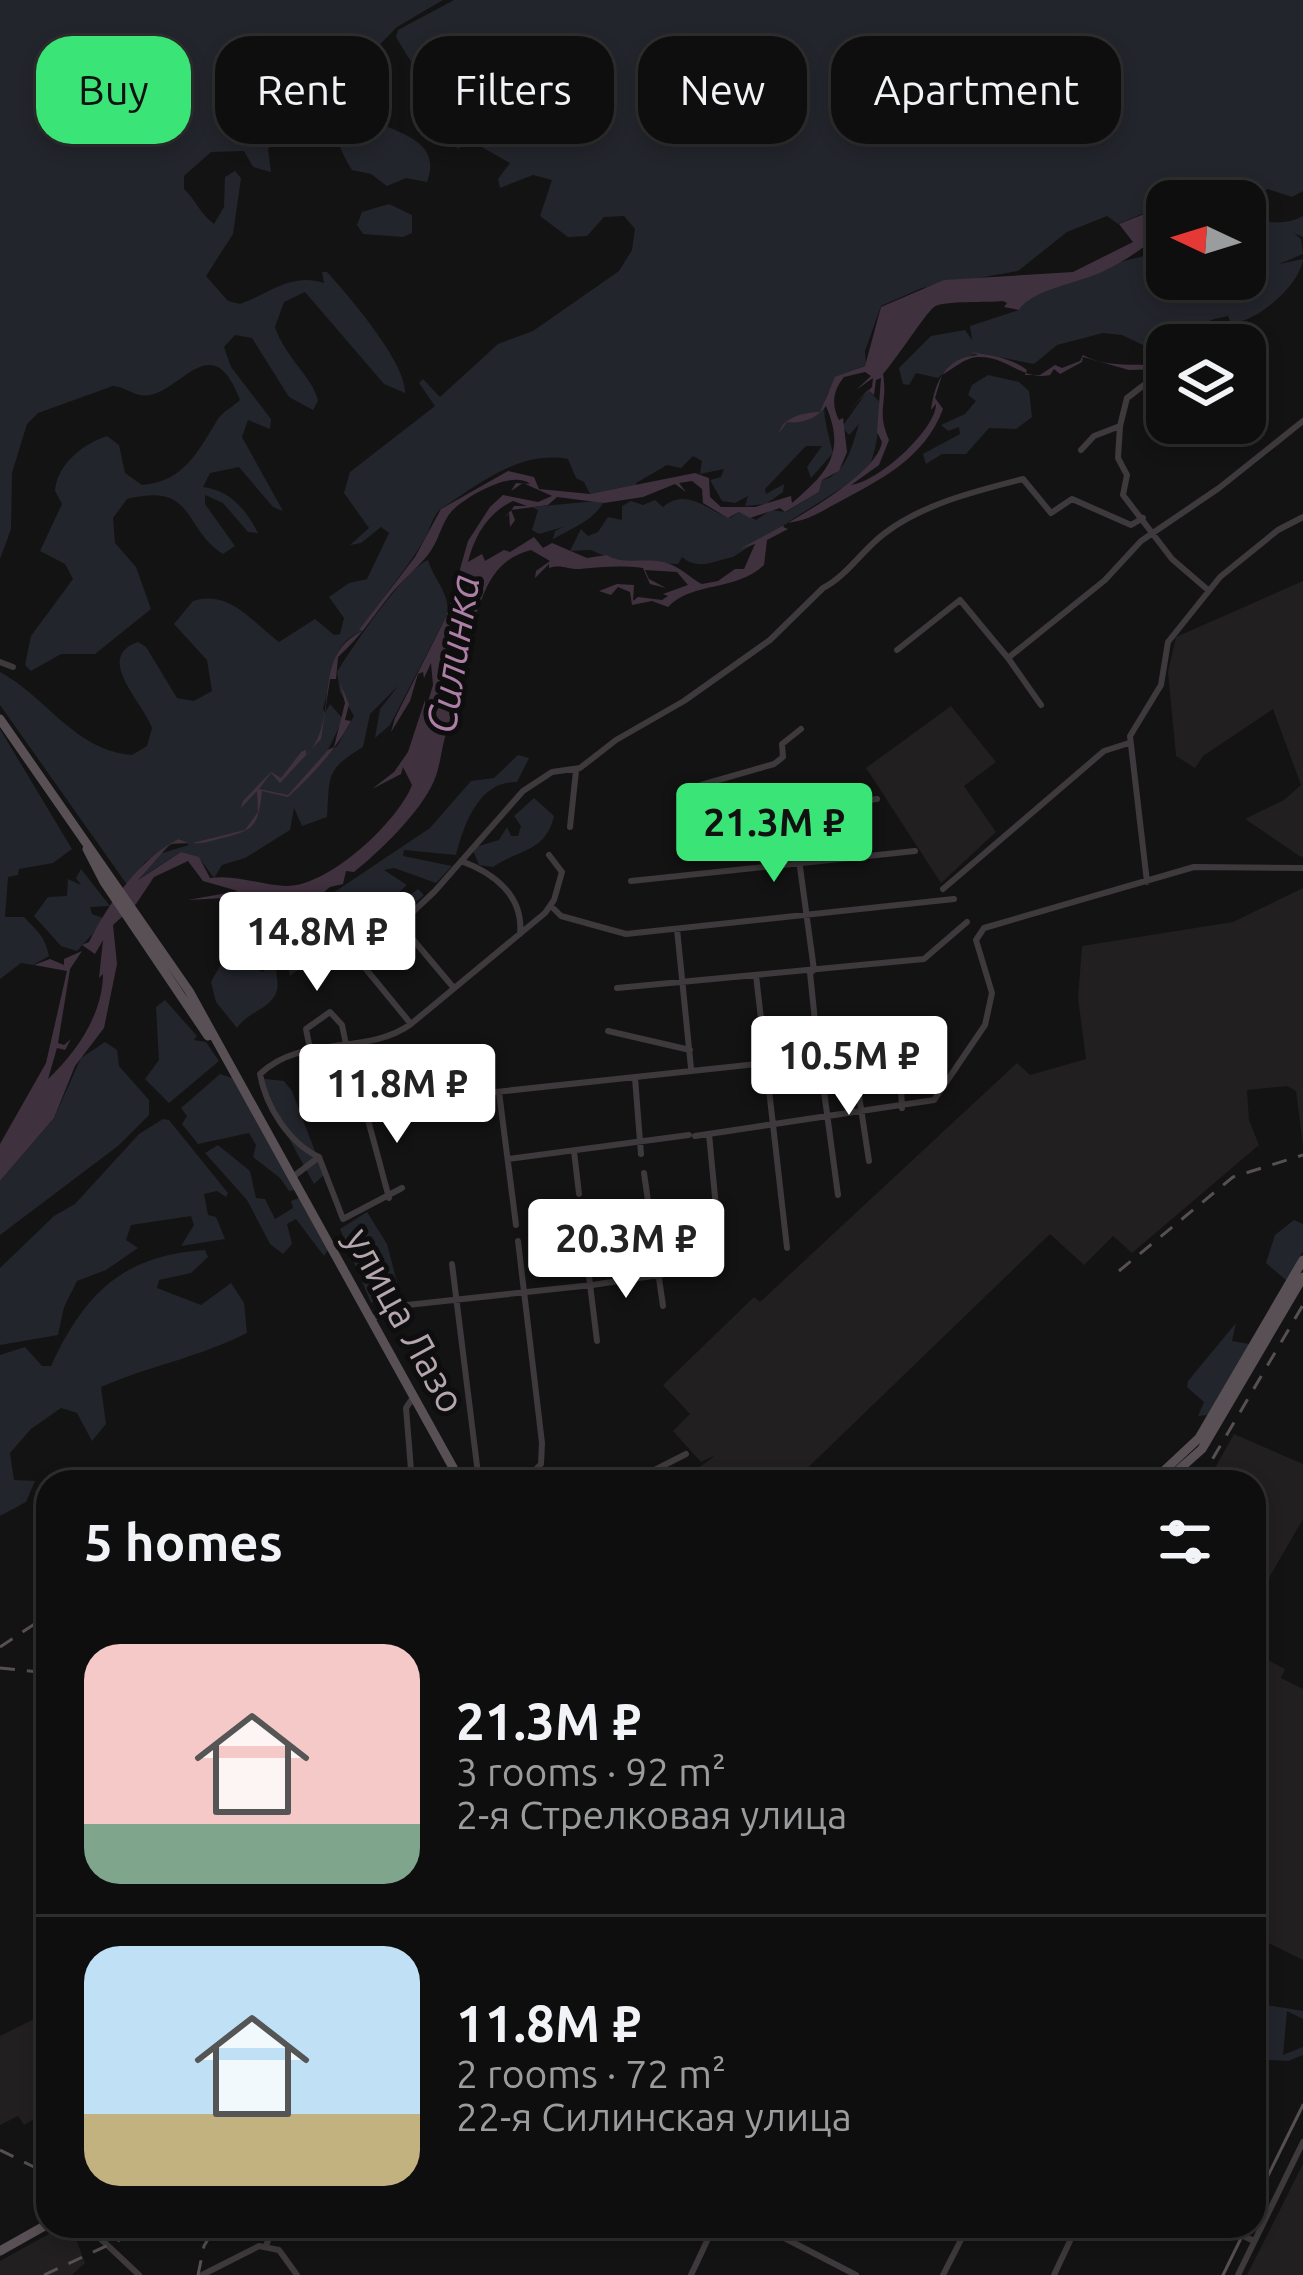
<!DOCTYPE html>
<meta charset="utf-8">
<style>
body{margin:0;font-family:Ubuntu,sans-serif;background:#181717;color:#f1f3f6;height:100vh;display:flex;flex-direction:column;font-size:45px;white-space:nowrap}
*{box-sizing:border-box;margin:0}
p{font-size:39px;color:#9b9c9e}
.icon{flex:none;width:66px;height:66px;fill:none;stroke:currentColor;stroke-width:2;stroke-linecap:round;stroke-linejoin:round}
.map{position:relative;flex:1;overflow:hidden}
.sheet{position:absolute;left:36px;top:1470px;width:1230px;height:768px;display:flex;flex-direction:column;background:#0f0e0e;border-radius:36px;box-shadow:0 6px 18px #0003,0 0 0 3px #2f2e2e}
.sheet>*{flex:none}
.hud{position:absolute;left:36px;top:36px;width:1233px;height:108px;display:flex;gap:24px}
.needle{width:78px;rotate:274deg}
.fabs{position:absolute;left:1146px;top:180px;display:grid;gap:24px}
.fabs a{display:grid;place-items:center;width:120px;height:120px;border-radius:24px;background:#0f0e0e;box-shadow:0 6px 18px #0003,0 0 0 3px #2f2e2e;font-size:60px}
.price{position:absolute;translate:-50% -102px;padding:0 27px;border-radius:12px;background:#fff;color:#222;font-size:39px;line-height:78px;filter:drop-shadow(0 3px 6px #0008)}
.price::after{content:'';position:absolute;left:50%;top:72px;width:36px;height:27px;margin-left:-18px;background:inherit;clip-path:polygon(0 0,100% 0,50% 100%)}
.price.selected{background:#3be477;color:#111}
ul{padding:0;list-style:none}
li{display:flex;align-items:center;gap:36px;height:300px;padding:0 48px}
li+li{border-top:3px solid #2f2e2e}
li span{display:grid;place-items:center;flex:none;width:336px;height:240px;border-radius:36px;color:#555}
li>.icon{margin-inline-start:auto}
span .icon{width:144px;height:144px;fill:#fffc;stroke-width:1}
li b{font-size:51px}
h2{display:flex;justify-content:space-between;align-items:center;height:144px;padding:0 48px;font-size:51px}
.chip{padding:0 42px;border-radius:36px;background:#0f0e0e;box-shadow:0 6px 18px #0003,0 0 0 3px #2f2e2e;font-size:42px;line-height:108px}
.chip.selected{background:#3be477;color:#111}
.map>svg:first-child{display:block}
.built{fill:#211f20}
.green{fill:#23252c}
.water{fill:#40313e;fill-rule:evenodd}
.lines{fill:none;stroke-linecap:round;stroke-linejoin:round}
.minor{stroke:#3e393c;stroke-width:6}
.major{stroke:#585054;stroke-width:9}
.tram{stroke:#564f53;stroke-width:3}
.rail{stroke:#564f53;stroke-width:3;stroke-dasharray:15 12;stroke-linecap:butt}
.labels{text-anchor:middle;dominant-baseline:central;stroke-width:10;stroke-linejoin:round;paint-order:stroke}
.street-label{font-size:39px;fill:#b4a5ae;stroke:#0f0e0e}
.water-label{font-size:42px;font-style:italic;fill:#ad7fa6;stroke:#0f0e0e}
</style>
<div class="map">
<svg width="1303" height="2275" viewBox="0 0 1303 2275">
<rect width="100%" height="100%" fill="#141313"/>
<!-- built -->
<path class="built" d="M1303,581V856L1301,857L1245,819L1284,800L1301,785L1273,709L1203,756L1195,768L1176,756L1168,672L1176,637Z
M951,706L996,762L964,786L996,832L941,883L866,768Z
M1303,888V1145L1296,1091L1287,1086L1247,1090L1249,1120L1259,1145L1132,1253L1113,1236L1084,1265L1050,1234L793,1482H679L716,1455L701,1462L673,1431L690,1414L663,1385L754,1297L760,1302L1017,1063L1030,1075L1086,1059L1078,998L1082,946L1233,922Z
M1234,1434L1303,1464V1519L1270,1576L1254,1653V1482H1207Z
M1256,1654L1285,1669L1281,1678L1303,1689V1960L1254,1936Z
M48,2012V2111L24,2125L18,2116L0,2125V2036Z
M1303,2164V2275H1247Z
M63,2226H71L85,2263L72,2275H0V2261Z"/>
<!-- green -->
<path class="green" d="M0,0H443L397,27L347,78H336L317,93L319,101L272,141L268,150L271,172L253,167L244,151L211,152L184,176V189C197,201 199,213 214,224L224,207L225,177L235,171L241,178L233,234L206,276L228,301L240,304C269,294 291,272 324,283L322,272H327C349,296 407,364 405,393L384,384L305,292L284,302L275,327C286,359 313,377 318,401L313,410L289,397L252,338L235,335L224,347L231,367L271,419L270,429L248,420L242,437L283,511L273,507L239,467L210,473L203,487C229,490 246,509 258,533L248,532L223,503L205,495V504L235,546L223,554C182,528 196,482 127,499L113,518L115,543L136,567L151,609L95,654H61L31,671L25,665L31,636L73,579L65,564L40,551L62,504L55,491C57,464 83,444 107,436L119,445L125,473L142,485C185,482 199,449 218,419C223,411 233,407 240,400C213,328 184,388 150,395C136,398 126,387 113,386L38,413L27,424L12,473L11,529L0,559Z
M454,0H1303V191L1292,197L1268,189L1258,194L1251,186L1222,181L1118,224L1107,216L1067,232L1018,271L922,288L881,306L865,351L866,365C812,388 822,408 833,453L811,478L807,467L822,446H806L765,489L766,494L784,484L783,492L766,504L745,506L748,496L735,503L722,501L710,480L721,477L724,469L700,474L702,461L693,456L681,468L667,465L636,483L637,487L590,494L584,482L576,478L568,459C521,450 480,483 442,508C432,515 430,531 424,540C406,571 380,598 363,631C327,644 334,678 323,708L325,713L330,704L343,719L326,754L337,746L354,716L340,692L337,672C354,645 404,570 428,560C434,580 448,590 448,613L390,725L375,738L380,709L399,685L370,714L363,747C325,770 330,775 327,817L302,826L294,808L290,830L245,858L222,865L214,878L200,859L181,852L137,880L159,854L189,845L180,839L145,862L128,886L0,705V672C48,698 74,750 132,755L147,746L152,728C144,703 93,657 138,642L146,647L177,698L194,701L212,691L207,660L174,624L193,601C230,589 253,623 279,642L315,619L334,635L340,634L344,618L329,597L349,583L367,579L389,533L381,527L361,543L350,545L369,528L344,493L350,472L435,406L419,383L423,379L440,397L498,344L533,331L619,271L632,250L635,229L624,216L604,217L587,236L568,237L540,216L552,180L533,175L500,188L498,179L510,163L469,140L458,149L439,125L441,111L396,37L398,30Z
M366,89L378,101L388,127C412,137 440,148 427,182L406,178L387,186L371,174L352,170C338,148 331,125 336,98L347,90Z
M389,204L412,215V233L403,237L363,234L357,225L362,212Z
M1303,216V237L1294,233L1301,239L1303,254L1279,264L1303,259C1301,283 1260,320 1236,322L1232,327L1228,316L1211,320L1199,331L1200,345H1167V362L1148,356L1145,346L1122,335L1103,333L1057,345L1034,364L979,353L958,360L938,378L916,373L909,385L903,384L899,368L931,336L965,330L972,340L970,326L1019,310L1026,299L1116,263L1160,252L1167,261V270L1147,274L1144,279L1167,274V279H1245V222C1267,220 1283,227 1303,216Z
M988,375L1019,382L1029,391L1032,417L1016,429L989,428L966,454H942L926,464L923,454L960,434L959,427L948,431L941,425L965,414L976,401L968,395L972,385Z
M868,390L879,401C880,425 877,450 867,472L733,557C713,561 699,571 682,557L678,564L615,561L591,550L570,551L581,529L588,536L598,532L608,517L622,520V506L631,501L643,505L655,500L663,507C686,487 707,510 730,518L739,512L756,520L771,510L786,512L819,492L822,480C847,475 853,442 859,424L849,435L842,427Z
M597,501L603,503C594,520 569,530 553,539L555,531L563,527L539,534L532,530L538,510L532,507Z
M0,729L72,849L53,863L19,869L18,875L8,877L5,917H24C37,931 45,936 49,956L33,965L21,963L0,979Z
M518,755L529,758L517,782C479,781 464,824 456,855L404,850L403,856L452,866L436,883L394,868L384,870L407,885L397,894L395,906L418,889L424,895L380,935L366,931L350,937L342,962L335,959L329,946L290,976L286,956L276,962C275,972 280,984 276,993C269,1010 247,1012 237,1028L216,1002L211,982L220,966L253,957L255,968L263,972L271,963L266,951L297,940L315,905L430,828L471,781L494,778Z
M534,798L554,816C546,852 519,849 493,867L479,865L472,848L499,840L507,827L511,836H518L521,826L514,816Z
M81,869L110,906L90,907L92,914L106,919L77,951L61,946L34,916L48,897L67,896L68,879L81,885L76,878Z
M165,1000L197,1036L194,1040L206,1042L219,1061L169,1103L145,1079L159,1060L156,1007Z
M105,1042L117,1050L119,1066L149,1100V1115L118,1146L0,1235V1181L54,1118L81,1058Z
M220,1074L232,1078L295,1190L289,1191L280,1178L253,1157L256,1145L249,1133L198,1144L182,1124L187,1116L181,1108Z
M265,1079L284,1081L292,1091L324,1175L314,1184L258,1082Z
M163,1119L169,1120L228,1193L226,1197L217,1191L204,1194L208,1215L216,1217L225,1239L181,1246L194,1225L191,1216L131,1225L126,1240L138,1248L106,1270L77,1281L64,1307L58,1335L0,1345V1268L54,1216L75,1204L139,1134Z
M218,1145L250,1171L256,1198L265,1199L275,1219L293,1208L291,1201L299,1198L328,1250L324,1256L296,1219L287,1224L292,1244L283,1254L270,1244L247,1200L205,1153Z
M367,1212L387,1244L398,1286L371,1303L340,1229Z
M1294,1220L1303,1224V1251L1287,1281L1266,1263L1275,1235Z
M205,1250L208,1257L191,1273L159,1280L157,1288L201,1305L231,1283L244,1303L247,1333C200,1357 149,1366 101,1387L106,1424L92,1441L77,1413L61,1408L31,1429L10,1453L14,1480L35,1481L26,1502L0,1516V1355L25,1347L42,1366H51C84,1294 123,1255 205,1250Z
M1236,1323L1232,1341L1249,1344L1208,1415L1198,1416L1204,1402L1187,1387L1188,1381Z
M1254,2003L1303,2011V2019L1287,2011L1283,2055L1303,2047V2055L1288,2061L1254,2059Z"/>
<!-- water -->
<path class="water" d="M1167,205V227C1148,246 1128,259 1104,271C1082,282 1030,290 1019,310L1004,307L1007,303L1003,301C989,303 943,300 934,307C925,314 898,357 883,374C888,404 876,410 889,440L879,465L851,485C880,481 936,429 936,404L931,410C935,381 946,357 978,355L971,352C991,355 1011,358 1027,370L1025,375H1040L1055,365L1062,368L1080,361L1083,355C1111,371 1147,360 1167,369L1129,370L1083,357L1082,362L1060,374L1054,369L1050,375C1021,381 1007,355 977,357C964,358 953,369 942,375L935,398L943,409C924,459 881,479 839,502C820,512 808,521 786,523L783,527L788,529L767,540L764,565C735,592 693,581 668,607L652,601L632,605L630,592L618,587L611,595L599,591L617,584L634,585L633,601L638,597L662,600L668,596L663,594L688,585L677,572L645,570L649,579L666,588L650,584L643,568C620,565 602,567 580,569C568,570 562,564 549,568V564L535,578L536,571L550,561L531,550C483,562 483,607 464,643L476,600L475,586L470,585C459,615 456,662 455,693L451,686L454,718C441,735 443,760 434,781C420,813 379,852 354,872L346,871L343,884L330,887L306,907L297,894L188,900L238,891L203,881L188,861L154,877L136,904L113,925L117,964L104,1028L75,1066L54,1118L0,1181V1144L46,1063L67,971L34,965L50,959L64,965V959L82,951L70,969L58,1043L64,1045L71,1039L65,1050L57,1048L48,1079C76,1053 103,1014 103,974L99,978L103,940L95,954L82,945L89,942C108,904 140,858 179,839L188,843L170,844L138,880L181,852L199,857L210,878C236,874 260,885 285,886C327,888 398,822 412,785L403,767L401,774L372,789L394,772L408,752L425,700V712L433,685L431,663L424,678L423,672L418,674L410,701L391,732L395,718L447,615L468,541L490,507L503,495L538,502L552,496L523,483L511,491L516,483L530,484C513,470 471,494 455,508C441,520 440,541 427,556C416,569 399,584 390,595C371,619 363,634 338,657L336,679H330L321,739L280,783L271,773L259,789L288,795L328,750L334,747L345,703L340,683L349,704L345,720L351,721L354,715C339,746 314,774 288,797L262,791C258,825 256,830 222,838C210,841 205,844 192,843L245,830L258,812L257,791L241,808L243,801L271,772L281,778L301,752L306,750V756C342,719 309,655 363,631L359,630L415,557L441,509L508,471L534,477L539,489L590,494L695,473L709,478L710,497L721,507H755L791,496L792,503C828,472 846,453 826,406C816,420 799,424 787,422L779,433C783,416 807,412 820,412L835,377L865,366L881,307L944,280L1073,272L1133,242L1119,224ZM865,372L871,376L856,390L873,378L872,387L850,409L868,390L874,395L876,380L881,378L877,432L882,442C876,479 773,531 740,549L755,544L744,569H735L718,581L702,584C688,577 682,567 663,562C644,558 621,565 607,555L587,558L552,543L543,548L534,537L510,552L504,550L485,561L482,554L468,562C474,537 488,512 513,501L527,506H514C512,511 507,513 504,518L509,513L510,527L515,520L511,510L548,505L557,497L604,503L643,497L675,484L686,492L679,483L692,481L702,489L703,503L728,518L739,512L750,518L780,508L785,512L819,492L822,480L839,471L847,452L843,418L839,420C831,405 833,390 844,377Z"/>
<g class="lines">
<!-- minor -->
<path class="minor" d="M1120,426L1118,458L1127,475L1123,495L1172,559L1208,590
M1081,450L1094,436L1120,426L1127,398L1144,385
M897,650L960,600L1008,658
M0,662L13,667
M1041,705L1008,658L1105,580L1141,541L1219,488L1303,421
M801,729L782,744L783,757L774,764L701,785L688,808L703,817L727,816L877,799
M792,808L814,970L810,973L817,1040
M570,827L576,771
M461,861C494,873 524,896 520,934
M631,881L915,851
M1147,882L1130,736L1161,685L1168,642L1220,577L1278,530L1303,517
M943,889L1104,751L1129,743
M551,906L561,916L626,934L954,899
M400,924L453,987
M677,929L691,1068
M756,975L787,1248
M617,988L924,959L967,922
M411,1024L361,963L363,951L382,941L435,891L523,791L552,772L580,768L616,740L684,701L770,640L823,588C847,576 863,549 885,533C923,504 976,491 1023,479L1051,513L1072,499L1131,525L1143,518
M849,1030L869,1161
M608,1031L690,1050
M818,1047L838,1195
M310,1049L306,1029L330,1012L342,1025L346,1044
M899,1050L902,1108
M635,1078L641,1154
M499,1092L516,1225
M467,1095L766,1063
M364,1105L389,1198
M695,1136L934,1100L985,1025L992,993L976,940L984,928L1194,867L1303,868
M574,1151L579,1194
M319,1157L343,1219L402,1188
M508,1159L689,1135
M644,1173L663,1306
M294,1176L319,1157C289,1143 266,1107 260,1074C301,1034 367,1056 411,1024L545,913L554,900L562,872L549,855
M581,1212L597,1341
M518,1241L542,1443L541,1464L523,1482
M452,1264L479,1482
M372,1319L398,1306L592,1285L699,1269L716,1261L720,1249L709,1134
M412,1482L406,1408L414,1396
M631,1482L686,1454
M87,2226L139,2275
M761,2226L856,2275
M1222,2226L1254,2241
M266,2246L273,2226
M202,2275L259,2246L279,2250L297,2275
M691,2275L714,2226
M943,2275L968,2226
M1054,2275L1077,2226
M1238,2275L1303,2142"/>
<!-- major -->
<path class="major" d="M0,719L189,991L461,1482
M87,849L104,882L208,1036
M1152,1482L1199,1438L1303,1260
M1165,1482L1202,1449L1303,1277
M0,2251L48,2224"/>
<!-- tram -->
<path class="tram" d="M1254,2204L1303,2105
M1223,2275L1247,2226"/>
<!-- rail -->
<path class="rail" d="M1119,1271L1233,1177L1303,1155
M1199,1482L1303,1305
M0,1647L48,1615
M0,1668L48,1673
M0,2150L48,2174
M44,2275L132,2234
M198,2275L204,2246L216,2226"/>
</g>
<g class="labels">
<!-- street labels -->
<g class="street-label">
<text transform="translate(406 1320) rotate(61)">улица Лазо</text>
</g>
<!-- water labels -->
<g class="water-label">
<text transform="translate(452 654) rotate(-81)">Силинка</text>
</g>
</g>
</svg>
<div class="fabs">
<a><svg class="needle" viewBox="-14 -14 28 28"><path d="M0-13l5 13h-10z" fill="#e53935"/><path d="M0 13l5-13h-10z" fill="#9b9c9e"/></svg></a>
<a><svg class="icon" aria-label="layers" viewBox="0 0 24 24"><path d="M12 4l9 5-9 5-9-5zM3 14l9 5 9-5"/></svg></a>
</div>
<b class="price selected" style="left:774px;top:885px">21.3M ₽</b>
<b class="price" style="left:317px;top:994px">14.8M ₽</b>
<b class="price" style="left:849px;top:1118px">10.5M ₽</b>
<b class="price" style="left:397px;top:1146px">11.8M ₽</b>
<b class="price" style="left:626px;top:1301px">20.3M ₽</b>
<div class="hud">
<a class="chip selected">Buy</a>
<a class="chip">Rent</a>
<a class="chip">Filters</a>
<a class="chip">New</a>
<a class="chip">Apartment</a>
</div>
<section class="sheet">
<h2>5 homes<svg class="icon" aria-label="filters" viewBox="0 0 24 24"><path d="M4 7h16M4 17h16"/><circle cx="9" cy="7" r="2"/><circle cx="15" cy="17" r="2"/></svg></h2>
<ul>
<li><span style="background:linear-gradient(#f6c9c9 75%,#7fa58c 0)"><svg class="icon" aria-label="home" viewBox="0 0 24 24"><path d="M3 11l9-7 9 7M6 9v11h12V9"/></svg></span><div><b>21.3M ₽</b><p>3 rooms · 92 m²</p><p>2-я Стрелковая улица</p></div></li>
<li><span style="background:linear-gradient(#bfe0f5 70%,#c2b280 0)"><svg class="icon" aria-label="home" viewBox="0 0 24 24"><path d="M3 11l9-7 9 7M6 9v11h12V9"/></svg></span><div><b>11.8M ₽</b><p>2 rooms · 72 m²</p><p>22-я Силинская улица</p></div></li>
</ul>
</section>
</div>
